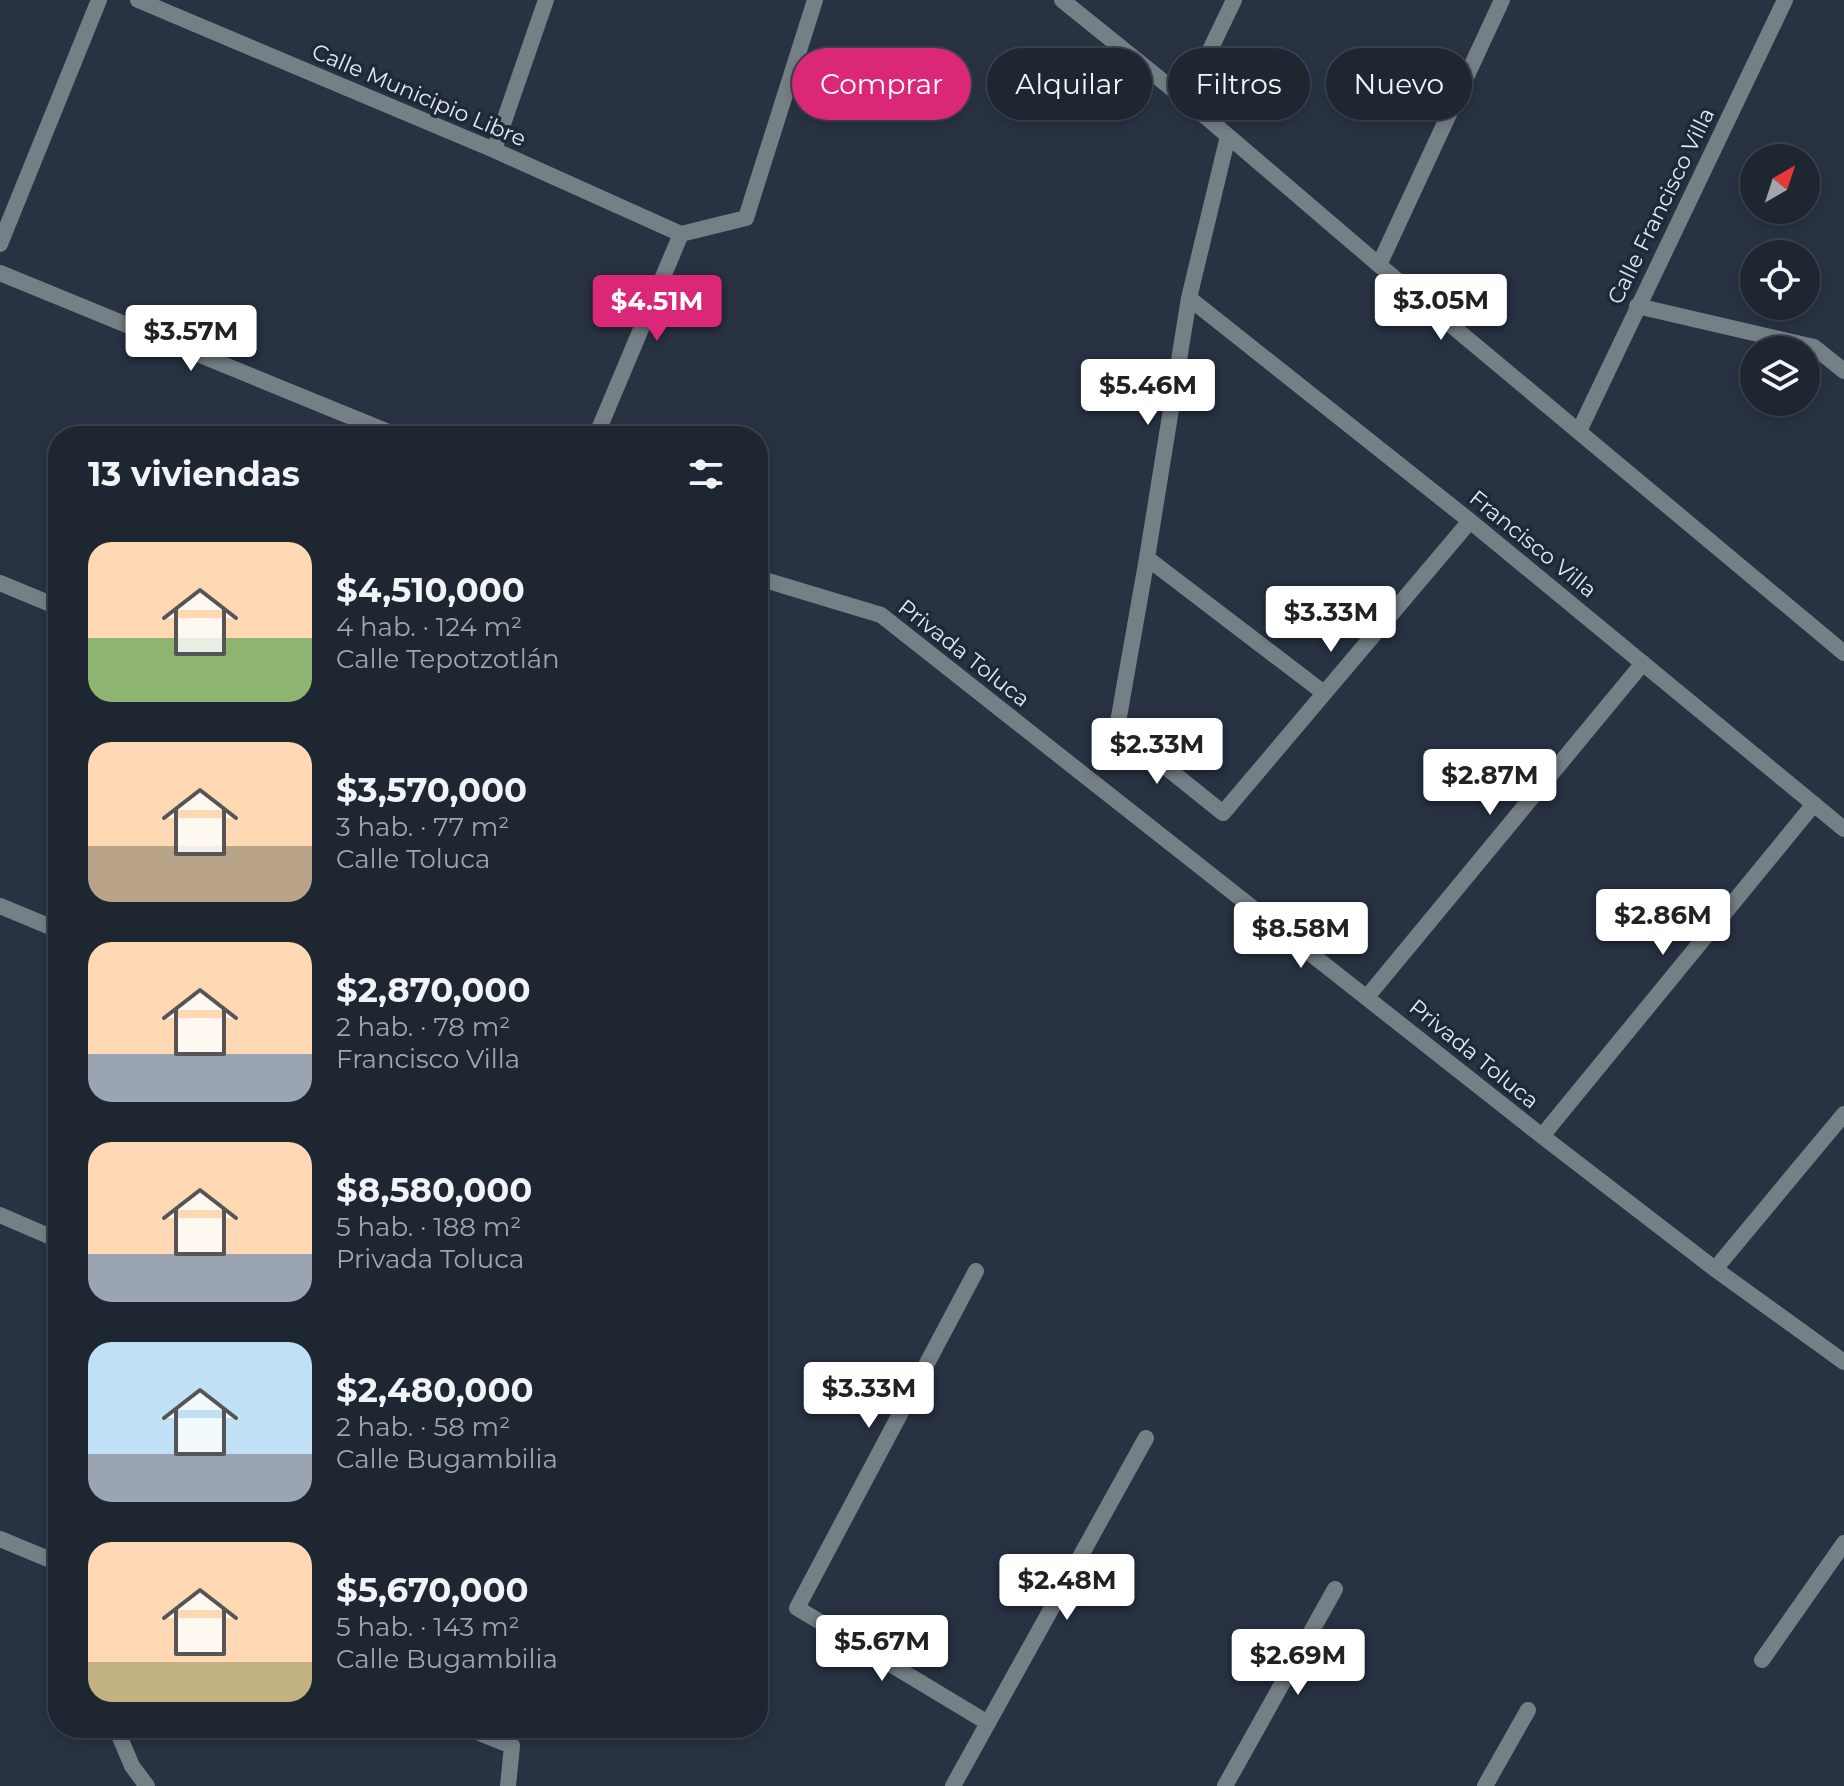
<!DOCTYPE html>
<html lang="es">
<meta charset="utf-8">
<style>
body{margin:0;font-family:Montserrat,sans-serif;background:#262e3a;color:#f1f3f6;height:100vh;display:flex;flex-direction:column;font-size:30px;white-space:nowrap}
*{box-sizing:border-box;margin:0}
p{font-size:26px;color:#a1a5ac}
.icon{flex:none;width:44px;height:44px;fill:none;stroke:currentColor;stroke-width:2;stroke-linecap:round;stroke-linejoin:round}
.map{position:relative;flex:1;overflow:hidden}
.details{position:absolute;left:48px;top:426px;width:720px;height:1312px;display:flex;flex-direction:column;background:#1e2632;border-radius:32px;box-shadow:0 4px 12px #0003,0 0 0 2px #3c434d}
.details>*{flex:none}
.guide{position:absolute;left:792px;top:48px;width:760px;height:72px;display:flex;gap:16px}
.needle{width:52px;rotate:39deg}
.buttons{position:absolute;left:1740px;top:144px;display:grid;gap:16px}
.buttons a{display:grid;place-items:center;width:80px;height:80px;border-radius:50%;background:#1e2632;box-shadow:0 4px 12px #0003,0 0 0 2px #3c434d;font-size:40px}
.price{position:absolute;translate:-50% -68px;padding:0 18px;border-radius:8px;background:#fff;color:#222;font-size:26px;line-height:52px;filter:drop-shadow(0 2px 4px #0008)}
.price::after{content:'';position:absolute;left:50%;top:48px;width:24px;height:18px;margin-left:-12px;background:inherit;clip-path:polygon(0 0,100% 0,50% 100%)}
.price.current{background:#db2777;color:#fff}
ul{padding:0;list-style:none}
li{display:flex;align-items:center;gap:24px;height:200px;padding:0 40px}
li span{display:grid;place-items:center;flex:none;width:224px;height:160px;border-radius:24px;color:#555}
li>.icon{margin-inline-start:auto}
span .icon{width:96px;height:96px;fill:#fffc;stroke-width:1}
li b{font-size:34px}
h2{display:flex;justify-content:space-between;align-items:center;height:96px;padding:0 40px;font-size:34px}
.pill{padding:0 28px;border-radius:36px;background:#1e2632;box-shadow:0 4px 12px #0003,0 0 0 2px #3c434d;font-size:28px;line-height:72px}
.pill.current{background:#db2777;color:#fff}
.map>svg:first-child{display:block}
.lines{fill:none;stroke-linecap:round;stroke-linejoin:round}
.minor{stroke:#758086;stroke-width:16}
.labels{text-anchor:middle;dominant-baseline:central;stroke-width:7;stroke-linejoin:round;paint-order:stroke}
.street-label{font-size:22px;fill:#e1e8f3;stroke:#1e2838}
</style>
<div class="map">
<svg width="1844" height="1786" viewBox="0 0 1844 1786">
<rect width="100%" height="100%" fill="#283243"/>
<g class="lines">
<!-- minor -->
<path class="minor" d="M138,0L494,150L681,234
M1062,0L1186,100L1379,265L1844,653
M1186,100L1234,0
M1228,136L1189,298L1147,558L1117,728L1223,813L1470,521
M494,150L546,0
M681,234L746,218L815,0
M0,244L99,0
M1379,265L1502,0
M0,273L398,436
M1189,298L1470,521L1844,829
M1637,306L1814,347L1844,371
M1579,431L1785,0
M596,436L681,234
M1147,558L1324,693
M758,578L881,615L1542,1136L1715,1269L1844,1362
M0,583L58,607
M0,906L58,930
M1367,997L1643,663
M1542,1136L1814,804
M0,1215L58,1240
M1715,1269L1844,1114
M976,1271L797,1608L988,1723
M0,1539L58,1563
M1762,1660L1844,1543
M116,1728L132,1766L147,1786
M467,1728L512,1746L508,1786
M953,1786L1146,1438
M1225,1786L1335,1589
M1485,1786L1528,1710"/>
</g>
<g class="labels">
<!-- street labels -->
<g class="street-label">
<text transform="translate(419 95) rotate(23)">Calle Municipio Libre</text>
<text transform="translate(1661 206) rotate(-64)">Calle Francisco Villa</text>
<text transform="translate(1533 544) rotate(39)">Francisco Villa</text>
<text transform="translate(964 653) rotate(38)">Privada Toluca</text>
<text transform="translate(1474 1054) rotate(39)">Privada Toluca</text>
</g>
</g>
</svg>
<div class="buttons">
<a><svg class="needle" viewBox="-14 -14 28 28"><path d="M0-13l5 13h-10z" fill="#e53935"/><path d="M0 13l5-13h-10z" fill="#a1a5ac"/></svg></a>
<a><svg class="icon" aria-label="locate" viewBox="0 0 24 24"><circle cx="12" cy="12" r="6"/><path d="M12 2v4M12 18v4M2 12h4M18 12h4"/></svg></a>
<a><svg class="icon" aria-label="layers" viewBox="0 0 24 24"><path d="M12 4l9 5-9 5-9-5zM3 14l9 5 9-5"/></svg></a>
</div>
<b class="price" style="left:1441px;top:342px">$3.05M</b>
<b class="price current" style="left:657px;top:343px">$4.51M</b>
<b class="price" style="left:191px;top:373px">$3.57M</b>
<b class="price" style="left:1148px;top:427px">$5.46M</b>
<b class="price" style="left:1331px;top:654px">$3.33M</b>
<b class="price" style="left:1157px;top:786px">$2.33M</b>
<b class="price" style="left:1490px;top:817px">$2.87M</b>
<b class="price" style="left:1663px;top:957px">$2.86M</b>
<b class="price" style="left:1301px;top:970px">$8.58M</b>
<b class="price" style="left:869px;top:1430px">$3.33M</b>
<b class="price" style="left:1067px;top:1622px">$2.48M</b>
<b class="price" style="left:882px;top:1683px">$5.67M</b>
<b class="price" style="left:1298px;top:1697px">$2.69M</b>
<div class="guide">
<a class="pill current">Comprar</a>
<a class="pill">Alquilar</a>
<a class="pill">Filtros</a>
<a class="pill">Nuevo</a>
</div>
<section class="details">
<h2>13 viviendas<svg class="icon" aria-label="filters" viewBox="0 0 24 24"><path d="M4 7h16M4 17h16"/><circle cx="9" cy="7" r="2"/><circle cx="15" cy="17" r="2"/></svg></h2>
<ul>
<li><span style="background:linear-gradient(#ffd9b3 60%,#8fb573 0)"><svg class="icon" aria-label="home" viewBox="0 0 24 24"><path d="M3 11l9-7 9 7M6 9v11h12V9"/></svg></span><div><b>$4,510,000</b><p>4 hab. · 124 m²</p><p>Calle Tepotzotlán</p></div></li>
<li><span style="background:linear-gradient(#ffd9b3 65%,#b9a48a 0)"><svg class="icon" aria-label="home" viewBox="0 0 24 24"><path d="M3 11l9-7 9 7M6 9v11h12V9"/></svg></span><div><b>$3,570,000</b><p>3 hab. · 77 m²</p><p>Calle Toluca</p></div></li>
<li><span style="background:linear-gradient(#ffd9b3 70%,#9aa5b1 0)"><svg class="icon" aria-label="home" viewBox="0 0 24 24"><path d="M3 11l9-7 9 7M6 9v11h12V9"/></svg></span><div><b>$2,870,000</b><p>2 hab. · 78 m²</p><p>Francisco Villa</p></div></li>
<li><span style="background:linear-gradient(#ffd9b3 70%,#9aa5b1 0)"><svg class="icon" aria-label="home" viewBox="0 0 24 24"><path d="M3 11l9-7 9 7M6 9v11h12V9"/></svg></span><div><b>$8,580,000</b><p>5 hab. · 188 m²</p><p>Privada Toluca</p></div></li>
<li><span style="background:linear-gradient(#bfe0f5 70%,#9aa5b1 0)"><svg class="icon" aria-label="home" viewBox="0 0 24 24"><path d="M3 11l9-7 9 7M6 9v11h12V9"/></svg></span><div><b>$2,480,000</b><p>2 hab. · 58 m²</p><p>Calle Bugambilia</p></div></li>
<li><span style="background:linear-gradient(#ffd9b3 75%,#c2b280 0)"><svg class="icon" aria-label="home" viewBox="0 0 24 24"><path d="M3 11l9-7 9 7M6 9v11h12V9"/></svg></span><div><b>$5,670,000</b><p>5 hab. · 143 m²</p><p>Calle Bugambilia</p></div></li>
</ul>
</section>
</div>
